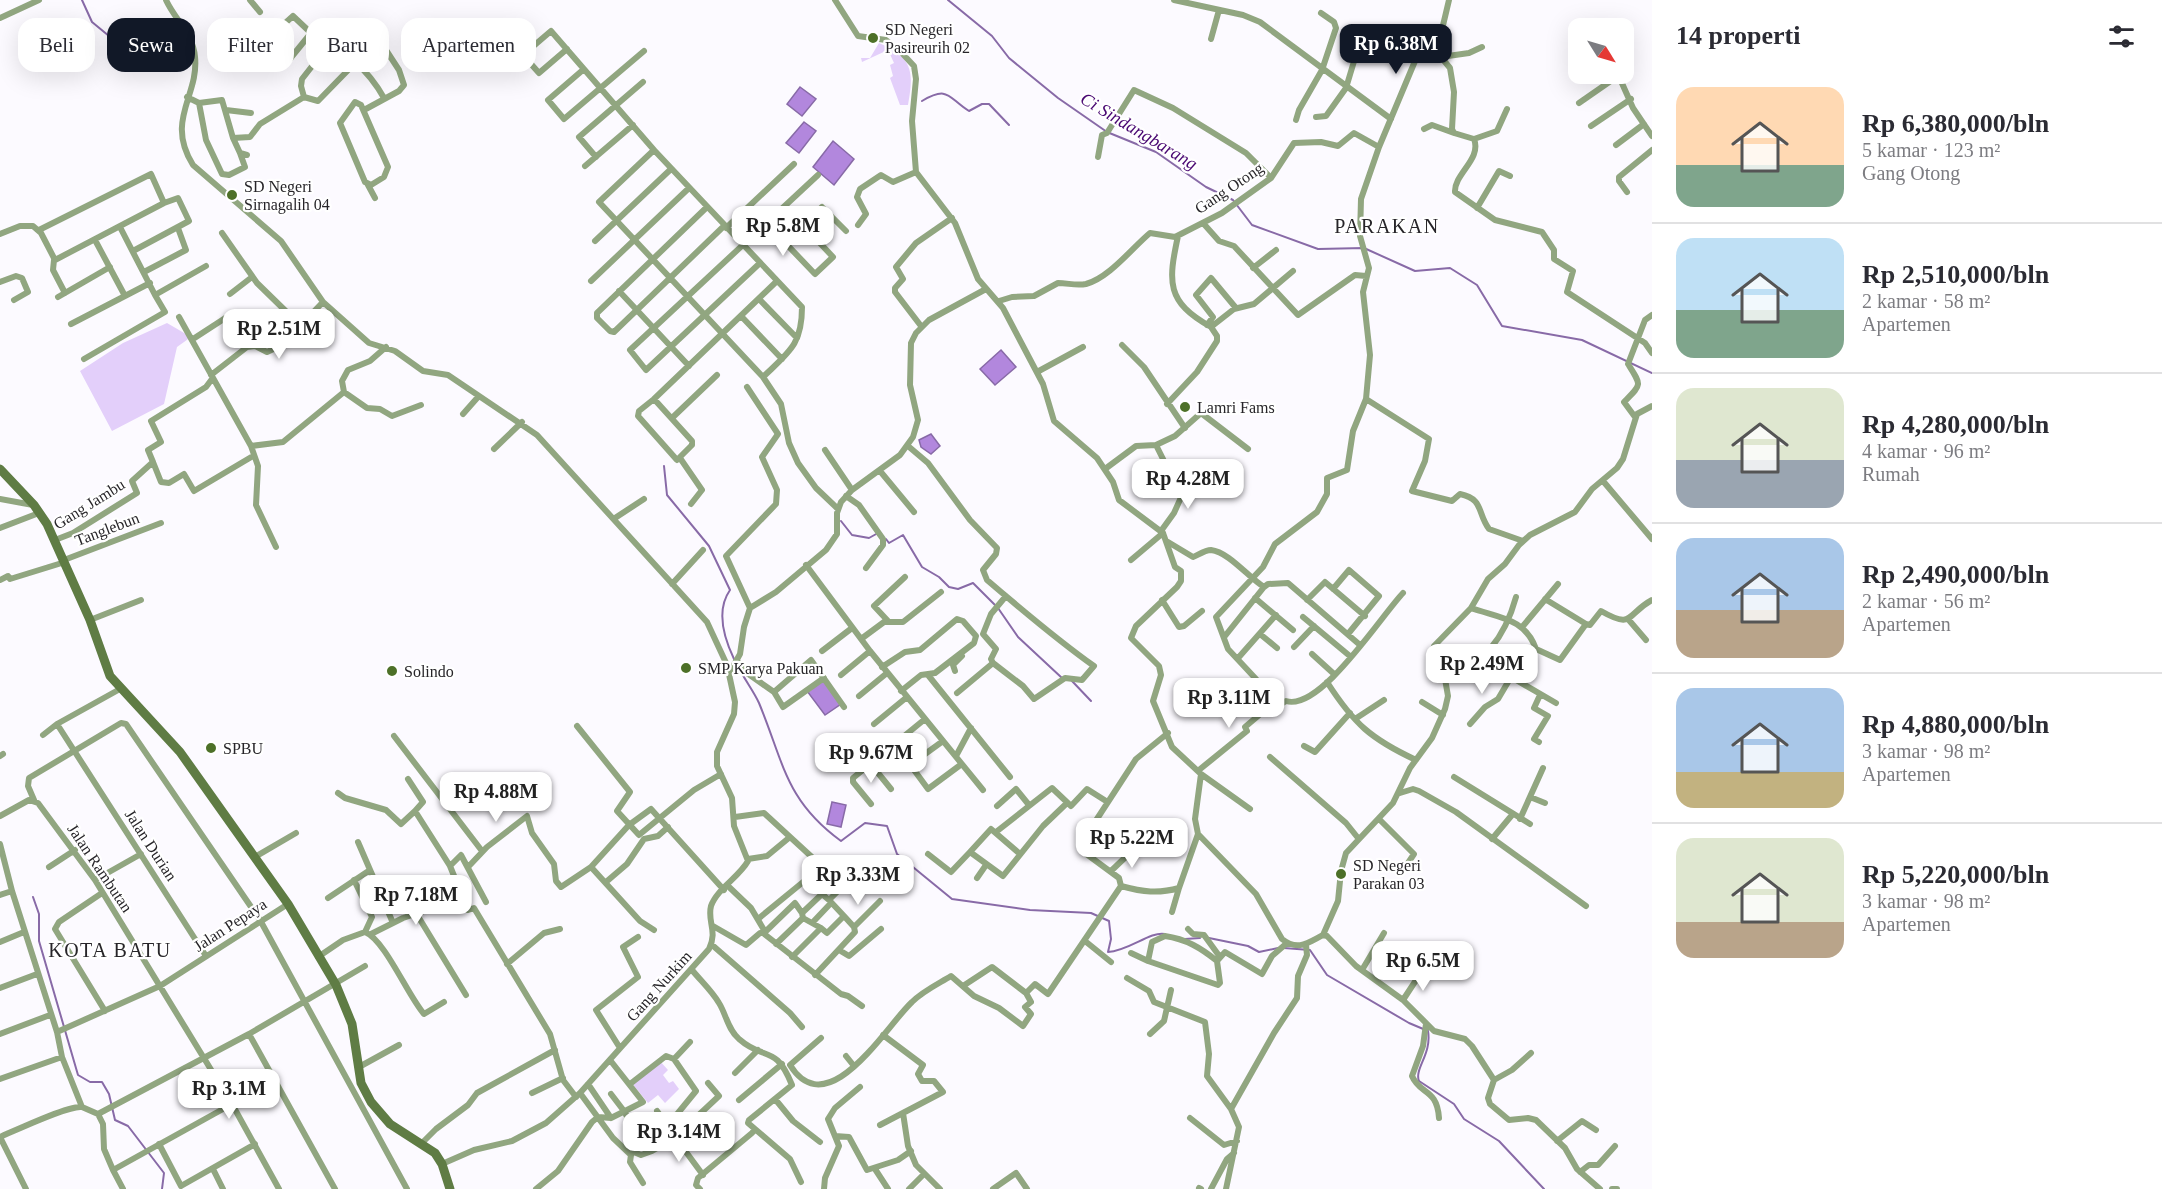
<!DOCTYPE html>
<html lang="id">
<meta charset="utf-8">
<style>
body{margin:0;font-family:Georgia,serif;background:#f2f2f3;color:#2b2b33;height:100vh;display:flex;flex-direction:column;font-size:22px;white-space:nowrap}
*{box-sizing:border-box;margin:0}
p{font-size:20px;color:#7c7c81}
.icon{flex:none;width:33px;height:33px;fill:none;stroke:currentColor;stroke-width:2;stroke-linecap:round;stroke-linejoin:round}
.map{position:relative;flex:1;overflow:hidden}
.drawer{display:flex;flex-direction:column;background:#fff;width:510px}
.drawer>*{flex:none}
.banner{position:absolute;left:18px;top:18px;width:570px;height:54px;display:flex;gap:12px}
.needle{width:39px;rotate:127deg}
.tools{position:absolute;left:1568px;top:18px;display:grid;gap:12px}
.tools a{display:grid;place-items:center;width:66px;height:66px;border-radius:12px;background:#fff;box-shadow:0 6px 24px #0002;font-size:30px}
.price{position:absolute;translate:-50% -51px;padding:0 14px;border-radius:12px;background:#fff;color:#222;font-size:20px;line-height:39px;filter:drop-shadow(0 2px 3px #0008)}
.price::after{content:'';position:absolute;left:50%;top:36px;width:18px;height:14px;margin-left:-9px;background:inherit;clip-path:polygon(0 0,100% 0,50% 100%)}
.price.active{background:#111827;color:#fff}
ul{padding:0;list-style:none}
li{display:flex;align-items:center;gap:18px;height:150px;padding:0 24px}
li+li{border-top:2px solid #e1e1e2}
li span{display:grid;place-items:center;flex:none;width:168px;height:120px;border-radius:18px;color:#555}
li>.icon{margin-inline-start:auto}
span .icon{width:72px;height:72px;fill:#fffc;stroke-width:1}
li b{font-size:26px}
h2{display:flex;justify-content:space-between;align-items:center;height:72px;padding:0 24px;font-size:26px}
.pill{padding:0 21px;border-radius:18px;background:#fff;box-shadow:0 6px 24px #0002;font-size:21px;line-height:54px}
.pill.active{background:#111827;color:#fff}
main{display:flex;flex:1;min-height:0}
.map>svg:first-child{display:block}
.green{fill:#e3cffa}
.water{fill:#b287dd;stroke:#886aa7;stroke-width:1.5}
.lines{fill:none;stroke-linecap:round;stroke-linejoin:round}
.stream{stroke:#886aa7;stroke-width:2}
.street{stroke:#91a680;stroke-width:6}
.secondary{stroke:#5f7c44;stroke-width:9}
.poi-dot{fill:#4d7028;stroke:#fff;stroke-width:2}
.labels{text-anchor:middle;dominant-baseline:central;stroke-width:4.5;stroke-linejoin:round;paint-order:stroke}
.poi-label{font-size:16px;fill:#272529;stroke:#fff;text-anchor:start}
.street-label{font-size:16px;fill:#272529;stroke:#fff}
.water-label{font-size:18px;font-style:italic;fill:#490772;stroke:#fff}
.quarter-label{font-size:20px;letter-spacing:1.5px;fill:#272529;stroke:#fff}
</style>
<main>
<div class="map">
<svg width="1652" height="1189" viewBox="0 0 1652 1189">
<rect width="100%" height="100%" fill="#fcfaff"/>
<!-- green -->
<path class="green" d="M879,43C913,58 914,71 908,105H900L890,78L893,76L890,65L894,63L888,50L862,62L861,58H870Z
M167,323L191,337L177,347L164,404L112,431L80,371L123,343Z
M659,1060L668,1070L663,1075L669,1083L673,1081L679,1089L665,1103L658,1095L648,1103L631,1082Z"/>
<!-- water -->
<path class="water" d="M800,87L816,99L802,116L787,104Z
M804,122L816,131L799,153L786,143Z
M833,141L854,159L834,185L813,167Z
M1001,350L1016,367L995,385L980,369Z
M931,434L940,446L931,454L921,447L919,440Z
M823,680L841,704L825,715L807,691Z
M832,802L846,805L841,827L827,824Z"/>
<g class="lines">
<!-- stream -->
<path class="stream" d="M82,0L92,22L109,36
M948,0L992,36L1009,58L1058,98L1107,132L1156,152L1206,187L1233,200L1252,225L1318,249L1364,248L1415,271L1450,268L1477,285L1502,326L1582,340L1652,373
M922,101C949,85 948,98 969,111L982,104H989L1009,125
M664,466L667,495L709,546L730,590C716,610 724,638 734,659
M841,521L852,535L869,538L878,533
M886,539L889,543L903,535L922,567L939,577L949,587L958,589L973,583L995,605
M998,608L1018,637L1062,678
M738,666C744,679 753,690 759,703C784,763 785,800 841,841L865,823L887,826L897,854L952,899L1030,910L1091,913L1109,921L1111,939L1108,952C1129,951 1150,931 1165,934
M1072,681L1091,701
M33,897L39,914V941L78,1075L90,1082H102L109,1094L115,1120L128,1126L164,1173L162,1189
M1209,938L1248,946L1259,952L1278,948
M1185,939L1200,938
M1284,948L1310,950L1327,975L1409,1023L1428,1031C1432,1054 1414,1069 1419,1081L1454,1104L1464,1119L1499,1141L1544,1189"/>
<!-- street -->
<path class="street" d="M166,0C175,20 193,33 195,57C199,96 165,120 193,165L281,241L323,302L369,343L395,351L423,371L448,375L537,435L707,622L727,665L735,702L734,714L717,752V766L732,798L734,826L748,861C739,877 717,889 711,906C707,922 718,931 709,949L580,1093L546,1123L512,1141L474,1150L442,1164
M250,0L260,12
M835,0L858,36L886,40L900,51L914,66L916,79L912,121L916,172L955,223L978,279L1003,308L1043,384L1054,421L1097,458L1113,482L1119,500L1163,533L1175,567L1181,571V581L1177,587L1136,626L1131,638L1159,666L1161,675L1153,701L1172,747L1201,774L1195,819L1198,834L1256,894L1282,939C1298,952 1309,942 1323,935L1327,936L1356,966L1403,1000L1434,1031L1465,1039L1472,1046L1494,1080L1488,1098L1490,1104L1509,1120L1528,1118L1536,1120L1565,1148L1577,1169L1600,1189
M1174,0L1243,15L1260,22L1391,119
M1449,0L1440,38L1441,57L1450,68L1454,92L1452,129L1454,133L1474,139
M0,18L39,0
M272,35L293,16L311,33
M1211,39L1219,10
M331,42L302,79L301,86L304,97L318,101L355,63
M567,49L539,73L523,55L551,31L654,150
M1441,57L1469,53L1482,47
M289,60L311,33C341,47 368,69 384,98
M584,69L548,100L564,119L644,51
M187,97L199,103L222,100L233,138L250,137L260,124L304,97
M355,102L361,105L388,167L384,177L371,185L365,182L340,123Z
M199,103L206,140L222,174L229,175L245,167L240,153
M1579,103L1615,78L1621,81L1633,108L1652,136
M226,110L251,113
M364,110L399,91L404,85L399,70L384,47
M1316,117L1326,116L1346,88L1361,38
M1296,120L1299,110L1322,70L1336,28L1334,22L1321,13
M1591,126L1631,99
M1424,129L1432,125L1454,133
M233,138L240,153L247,155
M1474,139C1482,159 1454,174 1455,192L1495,220L1542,232L1554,250V259L1573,271L1567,292L1645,343L1652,353
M1474,139L1497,131L1507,109
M1616,145L1644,124
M596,157L579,137L643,82
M1098,157L1102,135L1107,133L1134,90L1173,108L1246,153L1271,178
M585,166L633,125
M368,185L375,198
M1627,192L1619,181V177L1652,150
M750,206L815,274L833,257L803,225
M707,207L597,313V318L610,331L614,332L724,226
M1477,208L1499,171L1510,176
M1203,223L1219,241L1234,246L1298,315L1355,275L1366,276
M858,225L866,214L857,197L860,189L881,175L893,182L916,172
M120,227L155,295L206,266
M726,228L794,164
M39,230L151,174L164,203
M222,233L257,283L301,326
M0,234L20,226H33L41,233L55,260L164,203L178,198L189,221L133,251
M1178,236C1168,282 1166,302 1211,327
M95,240L125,296
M595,241L671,169
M785,242L822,207L846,231
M54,260L53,270L65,293
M760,263L646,370L630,350L818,175
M1253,268L1276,250
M144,272L186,250L178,228
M591,281L689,188
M0,282L16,276L22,278L28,292L14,300
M619,291L689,366
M230,294L252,277
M58,297L110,267
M759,299L797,338
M999,301L1012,297L1034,296L1058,283C1068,283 1076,286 1086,284C1109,278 1132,248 1150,233L1175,237L1222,213L1271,178L1294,143L1321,142L1338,146L1354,133L1379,147
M741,316L782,359
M179,317L251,446L258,466L256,505L276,547
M71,324L150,283
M1207,325L1213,317L1196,295L1211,278L1236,308
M921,326L895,292V288L903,279L896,267L916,243L952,218
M193,339L233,313
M1122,345L1144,367L1185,428
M386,347L370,361L348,370L342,381L344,392L367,408L380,409L392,416L421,405
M84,359L165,312L155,295
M1037,372L1083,347
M211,375L247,347L255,346L267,352L282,345L323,302
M763,377C789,352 802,345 802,307L654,150L599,202L763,377L781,404L789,443L798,463L816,488L838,509
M747,387L778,434L762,457L777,490L776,504L726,556L750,608
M654,399L777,281
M654,399L692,441V445L677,460L638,416L639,411Z
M1366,399L1429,439L1425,461L1412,491L1452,501L1460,494C1484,499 1477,513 1489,529L1523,541
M1167,404L1197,372L1217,341V336L1211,327L1234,309L1254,304L1293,271
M463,414L478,397
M1635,417L1624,402C1642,384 1642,386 1628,364L1645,320L1652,315
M672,418L717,375
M1156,445L1168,469
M251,446L283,442L344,392
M908,446L928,463L970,520L997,548L996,554L983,570L987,580C1022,610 1056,639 1094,666L1082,680L1065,678L1034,699L1023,686L993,663L991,659L996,649L983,634L991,614L1006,596
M494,449L522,422
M825,450L852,490
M680,458L702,490L691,504
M153,462L148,450L161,442L151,421L206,387L212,379
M1105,469L1136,446L1156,445L1175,436L1201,413L1248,449
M880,471L914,512
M1603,481L1652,539
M846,496L859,505L883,539V545L866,568
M0,499L33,505
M615,518L644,499
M0,528L39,513
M1161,531L1174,513L1183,493L1205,477
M55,540L73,533L137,493L132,481L153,462L161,482L169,483L184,474L194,491L253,456
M1168,542L1193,557C1198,555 1205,550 1211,550C1229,552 1249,578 1264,587L1268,584L1288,583L1360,645
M64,560L161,523
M1131,560L1163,533
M806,565L870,651L983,790
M0,580L8,576L10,579L65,562
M672,584L703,550
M1333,589L1349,570L1379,596L1348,634
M1403,593C1381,616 1320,712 1286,701L1276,707L1268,701L1256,679L1228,649L1216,617L1263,567L1275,544L1317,512L1327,494V478L1347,470L1353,431L1366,399L1370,355L1363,292L1369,268L1360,236L1361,199L1379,147L1423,42L1427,39L1440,38
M1255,598L1293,630
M1162,600L1179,627L1184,626L1202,611
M1307,600L1325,582L1365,616
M1471,608C1499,618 1525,618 1536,649L1511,677L1556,703
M1303,617L1351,657
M1628,619L1646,640
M90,620L141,600
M888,621L874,606L905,577
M1586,624L1590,625L1601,611C1634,630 1626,614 1652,600
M1523,626L1558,584
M1260,634L1277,648
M1225,636L1264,587
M861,639L884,622H903L941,592
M1294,647L1314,626
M1536,649L1560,660L1586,624L1545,599
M822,651L852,628
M1312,654L1334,674
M1239,657L1276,615
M737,661L747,673L774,692L783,707L824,678
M882,667L905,652L920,650L957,619L963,621L976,636L974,643L935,673L921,675L901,691
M955,671L953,665L962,656
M730,672L740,654L744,627L750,608L776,592L826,550L837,534V513L841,502L852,490L900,455L913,437L918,420L910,385L911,343L916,333L929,320L986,289
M841,675L870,651
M928,675L1010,777
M1445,679C1484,665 1505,637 1516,597
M1327,682C1354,724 1371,739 1416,760
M774,692L811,660L844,707
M957,693L993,663
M859,696L887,673
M1422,702L1443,715
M1355,719L1384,700
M57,724L120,689
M874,724L907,697
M1470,724L1485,707L1498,699L1511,677
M577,726L630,792L617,811L639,835L694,790L721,774
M43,735L57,724L206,956
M394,736L482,851
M1539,742L1534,739L1548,716L1534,708L1540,695
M895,744L928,789L959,766
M1304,746L1315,752L1350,713
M0,756L3,754
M956,756L971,728
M1270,757L1346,823L1358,838
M870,763L891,789
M910,765L943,741
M1199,770L1247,731L1245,727L1272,704
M1201,774L1250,809
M1454,777L1530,824
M408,779L423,802L415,811
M338,793L345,798L386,810L401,824L415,811L450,866L463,898
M1400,793L1413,789L1419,791L1456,812L1586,906
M1530,797L1545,803
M34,800L28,786L29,778L121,723L126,724L260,920L407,1189
M871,804L853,782V778L925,719
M997,806L1016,789L1029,805
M0,816L29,800L38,803L95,880L232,1104L113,1170L104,1149L103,1124L98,1114
M735,817L764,813L814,859L838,891L829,900L844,916L827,933L821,928
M1520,819L1543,768
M1380,820L1414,854L1404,869
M996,832L1052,788L1071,806L1087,789L1106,801
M1492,839L1512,815
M358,842L393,923
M0,844L12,891L57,1032L62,1057
M928,854L951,872L970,852
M1020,854L991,829L970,852L1003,876L1043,826L1067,803
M255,857L296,833
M748,859L767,856L790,837
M450,866L461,855L486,902
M469,866L487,847L527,816L532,833L554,864L556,881L561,887L591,867L629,825L651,809L724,890
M49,867L75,850
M591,867L640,921L654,930
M1111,871L1133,850
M811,874L820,866
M977,878L986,865
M95,880L141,854
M354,880L372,917L365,932
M606,882L627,864L644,839L658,836L668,827
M728,886L751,908L764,930
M1121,886C1143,892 1158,894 1179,888L1198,834
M102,893L59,922L55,929L105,1011
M0,895L12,891
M328,898L370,870
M1172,912L1179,888
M416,913L466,995
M758,919L808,878
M813,922L831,903
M713,926L746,945L760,933H763L841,994L848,996L862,1006
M854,927L880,901
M1188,929L1193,934L1204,935L1220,957
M365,932C385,940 408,996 424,1014L444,1002
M764,933L795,903L802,913
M371,934L403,918L463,898L468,910L474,908L550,1034L563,1080L576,1097
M1323,935L1338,901L1341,871L1346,853L1393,803L1410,768L1432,738L1445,709L1448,696L1445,679L1432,655L1434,646L1471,608L1488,579L1505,564L1519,545L1530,535L1575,512L1592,489L1617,468L1623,459L1637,414L1652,406
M1165,936C1186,939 1201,948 1217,961L1220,983L1218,985L1148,961L1152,942Z
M1085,941L1111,962
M0,942L24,932
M711,944L790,1013L802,1027
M776,944L803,918L802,913L822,894L829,900
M839,950L849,956L881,929
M1131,953L1148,961
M318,957L343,940L365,932
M792,957L821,928L803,918
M1217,961L1225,952L1262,974L1272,956L1287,943
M507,964L544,933L560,929
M692,970C701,981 712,991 719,1003C726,1014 728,1030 739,1039C765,1062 775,1043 792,1085L749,1120L748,1123L755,1129L752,1133L698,1178L696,1185L700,1189
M1362,970L1384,933
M815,975L855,932L854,927L844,916
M1127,978L1149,991L1154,1002L1205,1022L1209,1054L1207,1076L1231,1109
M963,986L992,967L1026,993L1035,984L1048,994L1121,886L1119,878L1081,850L1080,845L1136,759L1168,733
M0,988L37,974
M1403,1000L1422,971
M1426,1024L1423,1046L1412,1076C1420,1095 1437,1088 1439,1118
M57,1032L160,986L288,904
M0,1034L50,1015
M249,1034L335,1189
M1150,1034L1164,1021L1171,990
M821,1038L790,1065C828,1126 886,1026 912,1002C923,991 938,984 951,976L974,996L999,1008L1023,1026L1031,1014L1025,1007L1031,1002L1026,993
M620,1048L596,1010L638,977L623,947L638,937
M846,1056L854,1066
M674,1059L690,1042
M359,1067L399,1045
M735,1073L758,1050
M0,1079L62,1057L82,1107L98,1114L249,1034L365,966
M1494,1080L1512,1070L1531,1053
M588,1084L611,1118
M630,1084L666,1056L674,1059L696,1091L678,1113L641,1142L631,1155L630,1162L643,1183
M532,1093L563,1078
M580,1093L613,1138L631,1155
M611,1094L624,1111L641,1142
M775,1099L793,1121L820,1142
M739,1100L782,1064
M232,1104L279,1189
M657,1111L666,1124
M903,1113L908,1146L916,1165L940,1189
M1190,1118L1224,1145L1237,1141
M880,1125L943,1092L934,1081H922L918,1074L923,1065L883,1035
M755,1129L790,1159L801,1182
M835,1136L849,1137L867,1170L898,1160L911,1151
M0,1137C16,1130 69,1105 82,1107
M0,1137L26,1189
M675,1137L703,1175
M647,1139L652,1151L673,1139L719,1096L708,1083
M1557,1141L1582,1121L1596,1130
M422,1143L436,1129L468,1105L477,1093L555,1050
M159,1144L181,1186L255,1144
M634,1152L641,1155L652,1151
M213,1169L223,1189
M875,1169L888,1189
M113,1170L123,1189
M1580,1172L1589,1165H1598L1615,1146
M1199,1188L1201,1189
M536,1189L558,1171L592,1122L598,1117L611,1118L643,1102L610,1060
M824,1189L825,1178L839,1146L828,1119L835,1108L860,1087
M909,1189L923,1175
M993,1189L1016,1173L1027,1189
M1211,1189L1227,1159L1234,1153
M1226,1189L1239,1127L1231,1109L1274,1033L1297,998L1298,976L1307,955L1306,945
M1612,1189H1617"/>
<!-- secondary -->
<path class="secondary" d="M0,469L34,505L47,524L90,620L110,676L180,752L288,904L336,985L352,1024L361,1083L371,1102L390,1124L435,1153L442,1164L450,1189"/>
</g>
<!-- markers -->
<g class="poi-dot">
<circle cx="873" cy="38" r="6"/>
<circle cx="232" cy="195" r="6"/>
<circle cx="1185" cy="407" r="6"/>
<circle cx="686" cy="668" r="6"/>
<circle cx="392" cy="671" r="6"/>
<circle cx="211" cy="748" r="6"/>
<circle cx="1341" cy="874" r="6"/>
</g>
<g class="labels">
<!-- poi labels -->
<g class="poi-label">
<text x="885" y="29">SD Negeri<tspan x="885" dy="18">Pasireurih 02</tspan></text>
<text x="244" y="186">SD Negeri<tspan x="244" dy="18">Sirnagalih 04</tspan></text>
<text x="1197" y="407">Lamri Fams</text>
<text x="698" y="668">SMP Karya Pakuan</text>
<text x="404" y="671">Solindo</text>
<text x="223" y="748">SPBU</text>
<text x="1353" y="865">SD Negeri<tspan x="1353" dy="18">Parakan 03</tspan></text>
</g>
<!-- street labels -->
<g class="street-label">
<text transform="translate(1229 188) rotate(-34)">Gang Otong</text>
<text transform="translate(89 504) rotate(-32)">Gang Jambu</text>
<text transform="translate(107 529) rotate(-21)">Tanglebun</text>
<text transform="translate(151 845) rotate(57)">Jalan Durian</text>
<text transform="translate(100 868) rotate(56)">Jalan Rambutan</text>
<text transform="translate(230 925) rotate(-33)">Jalan Pepaya</text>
<text transform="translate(659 986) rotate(-48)">Gang Nurkim</text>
</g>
<!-- water labels -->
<g class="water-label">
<text transform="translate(1139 131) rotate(31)">Ci Sindangbarang</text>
</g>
<!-- quarter labels -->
<g class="quarter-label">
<text x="1387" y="226">PARAKAN</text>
<text x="110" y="950">KOTA BATU</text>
</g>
</g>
</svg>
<div class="tools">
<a><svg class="needle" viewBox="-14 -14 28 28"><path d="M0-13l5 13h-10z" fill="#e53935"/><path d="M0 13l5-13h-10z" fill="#7c7c81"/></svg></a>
</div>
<b class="price active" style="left:1396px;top:75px">Rp 6.38M</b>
<b class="price" style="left:783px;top:257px">Rp 5.8M</b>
<b class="price" style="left:279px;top:360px">Rp 2.51M</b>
<b class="price" style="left:1188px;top:510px">Rp 4.28M</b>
<b class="price" style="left:1482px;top:695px">Rp 2.49M</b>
<b class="price" style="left:1229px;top:729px">Rp 3.11M</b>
<b class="price" style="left:871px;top:784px">Rp 9.67M</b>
<b class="price" style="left:496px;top:823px">Rp 4.88M</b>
<b class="price" style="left:1132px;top:869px">Rp 5.22M</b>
<b class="price" style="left:858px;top:906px">Rp 3.33M</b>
<b class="price" style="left:416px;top:926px">Rp 7.18M</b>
<b class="price" style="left:1423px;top:992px">Rp 6.5M</b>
<b class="price" style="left:229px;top:1120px">Rp 3.1M</b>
<b class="price" style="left:679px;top:1163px">Rp 3.14M</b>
<div class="banner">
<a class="pill">Beli</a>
<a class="pill active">Sewa</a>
<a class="pill">Filter</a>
<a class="pill">Baru</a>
<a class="pill">Apartemen</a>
</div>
</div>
<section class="drawer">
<h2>14 properti<svg class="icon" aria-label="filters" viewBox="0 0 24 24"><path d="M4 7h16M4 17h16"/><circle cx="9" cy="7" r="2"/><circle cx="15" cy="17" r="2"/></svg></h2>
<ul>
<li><span style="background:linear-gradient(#ffd9b3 65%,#7fa58c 0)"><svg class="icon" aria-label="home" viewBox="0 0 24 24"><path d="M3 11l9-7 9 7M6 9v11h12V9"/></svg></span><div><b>Rp 6,380,000/bln</b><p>5 kamar · 123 m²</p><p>Gang Otong</p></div></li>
<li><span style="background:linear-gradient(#bfe0f5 60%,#7fa58c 0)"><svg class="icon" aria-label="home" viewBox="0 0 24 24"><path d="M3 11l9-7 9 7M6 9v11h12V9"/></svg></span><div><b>Rp 2,510,000/bln</b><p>2 kamar · 58 m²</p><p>Apartemen</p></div></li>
<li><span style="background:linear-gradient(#dfe7d0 60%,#9aa5b1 0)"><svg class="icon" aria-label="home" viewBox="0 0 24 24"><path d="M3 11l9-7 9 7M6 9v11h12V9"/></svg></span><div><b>Rp 4,280,000/bln</b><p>4 kamar · 96 m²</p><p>Rumah</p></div></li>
<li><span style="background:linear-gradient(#a9c7e8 60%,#b9a48a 0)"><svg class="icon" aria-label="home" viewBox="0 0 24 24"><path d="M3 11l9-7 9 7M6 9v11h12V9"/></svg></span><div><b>Rp 2,490,000/bln</b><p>2 kamar · 56 m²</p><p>Apartemen</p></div></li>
<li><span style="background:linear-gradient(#a9c7e8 70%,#c2b280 0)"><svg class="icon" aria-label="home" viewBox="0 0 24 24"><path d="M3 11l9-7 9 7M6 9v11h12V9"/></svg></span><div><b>Rp 4,880,000/bln</b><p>3 kamar · 98 m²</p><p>Apartemen</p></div></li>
<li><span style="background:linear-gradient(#dfe7d0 70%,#b9a48a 0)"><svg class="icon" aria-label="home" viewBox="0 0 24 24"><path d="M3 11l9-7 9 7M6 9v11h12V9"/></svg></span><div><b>Rp 5,220,000/bln</b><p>3 kamar · 98 m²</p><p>Apartemen</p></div></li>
</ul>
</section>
</main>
